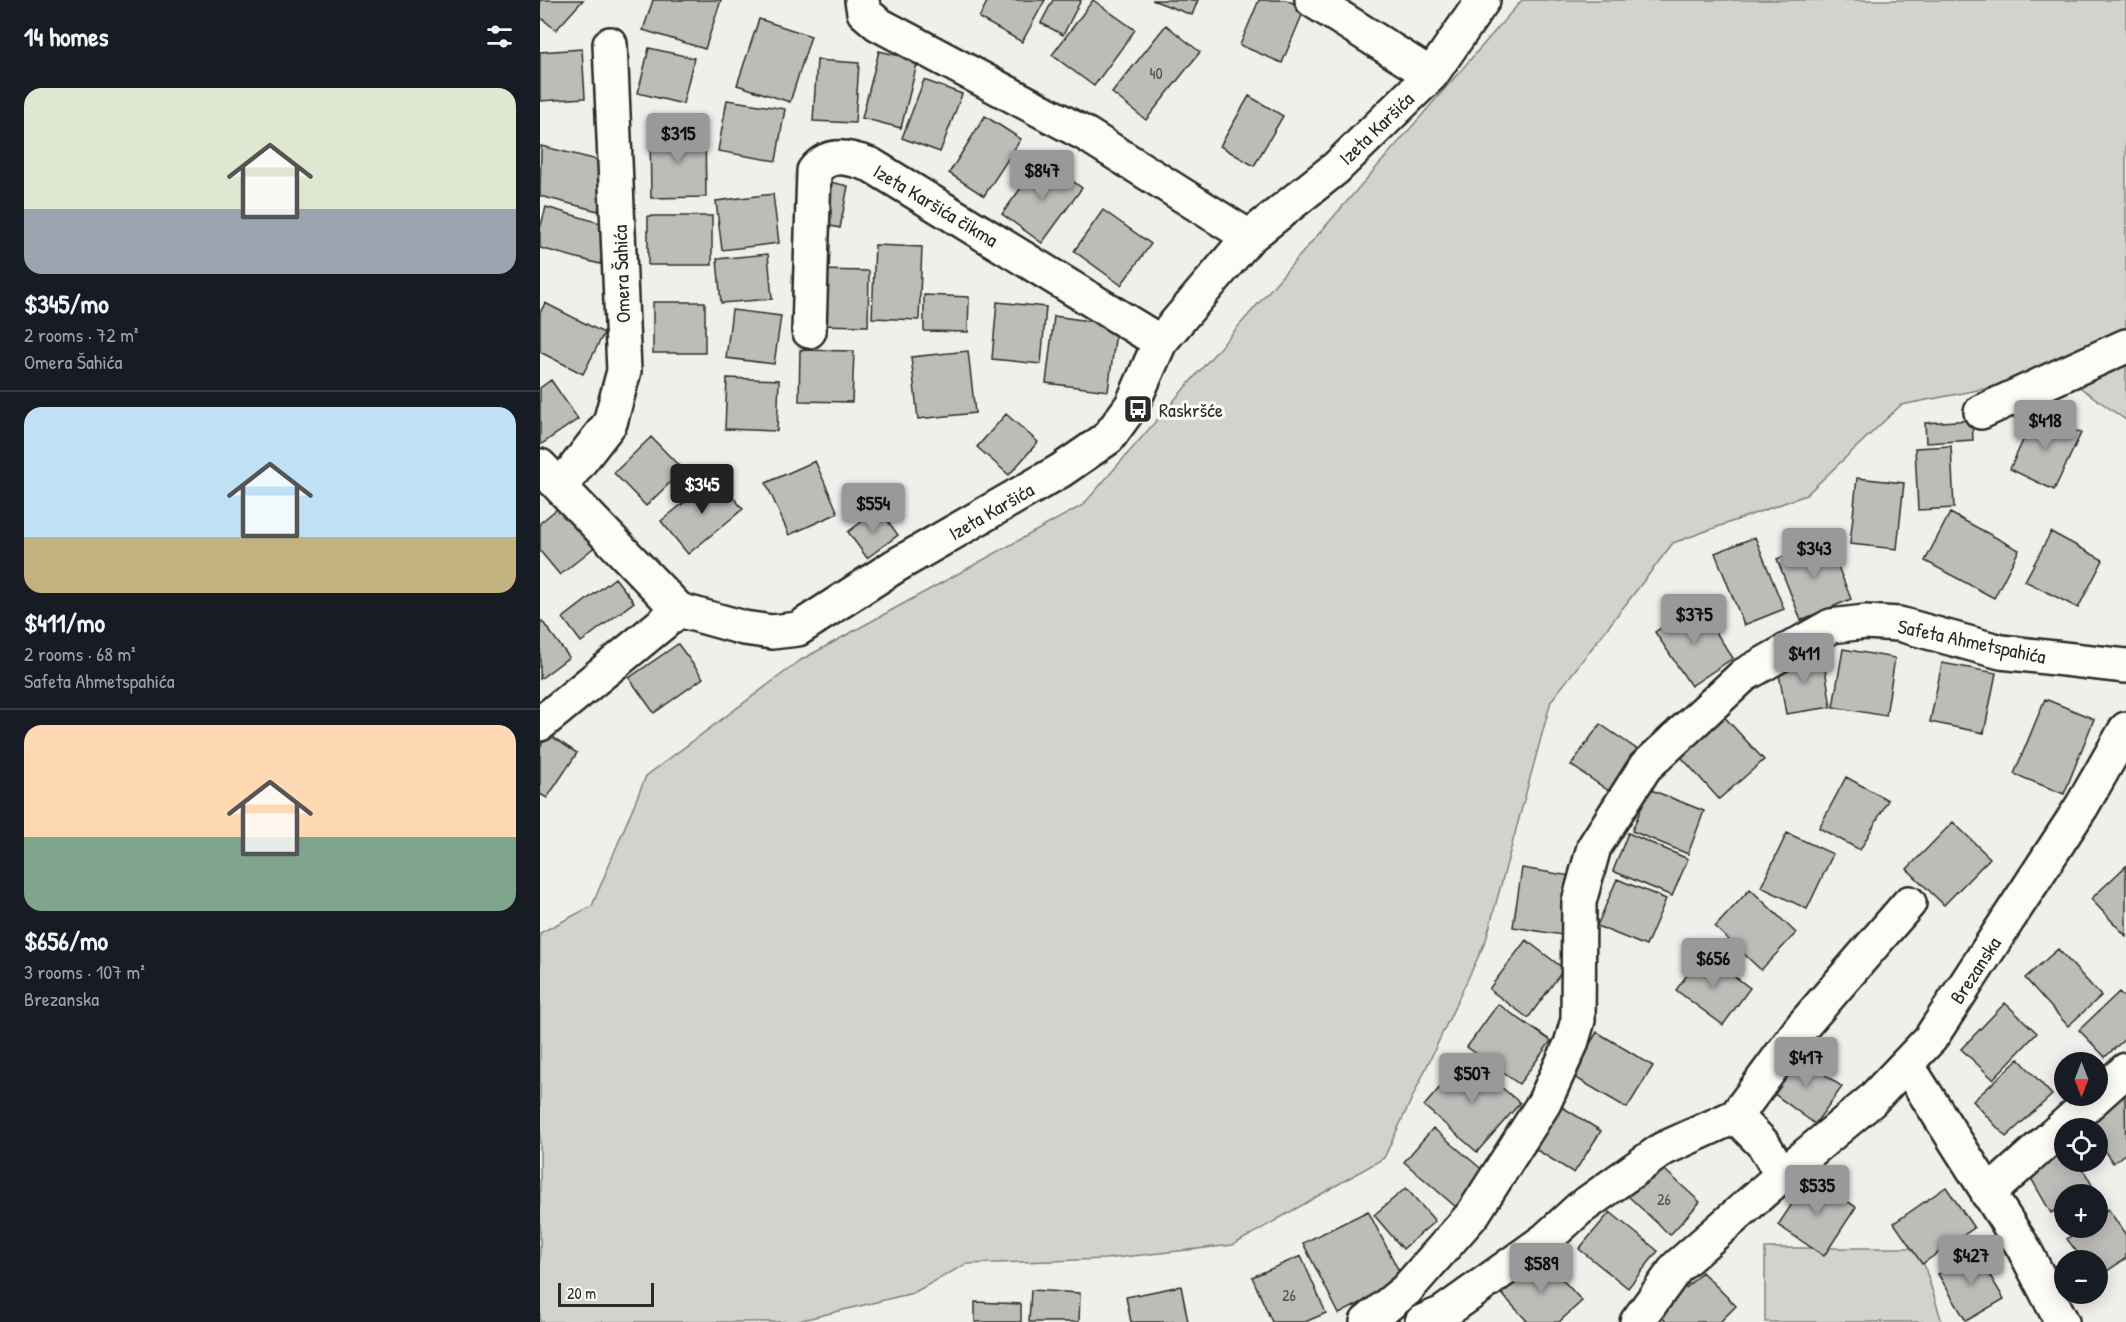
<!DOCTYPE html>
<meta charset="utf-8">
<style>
body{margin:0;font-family:"Patrick Hand",sans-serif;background:#20242c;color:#f1f3f6;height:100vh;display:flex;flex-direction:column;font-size:22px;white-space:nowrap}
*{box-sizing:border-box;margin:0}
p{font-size:20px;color:#9ea1a6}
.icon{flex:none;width:33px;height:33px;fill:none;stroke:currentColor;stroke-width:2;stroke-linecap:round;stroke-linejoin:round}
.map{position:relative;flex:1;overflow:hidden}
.panel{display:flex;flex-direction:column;background:#171b24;width:540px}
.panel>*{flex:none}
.needle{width:39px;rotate:180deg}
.buttons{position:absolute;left:1514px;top:1052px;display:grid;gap:12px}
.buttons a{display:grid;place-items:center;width:54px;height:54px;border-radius:50%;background:#171b24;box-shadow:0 3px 15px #0003;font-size:30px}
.scale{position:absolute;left:18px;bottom:15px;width:96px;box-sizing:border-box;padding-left:6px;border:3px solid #2b2b2b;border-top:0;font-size:16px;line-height:21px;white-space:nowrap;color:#2b2b2b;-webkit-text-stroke:4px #fdfcf7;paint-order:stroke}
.price{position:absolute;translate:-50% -51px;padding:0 14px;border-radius:6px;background:#98999b;color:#111;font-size:20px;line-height:39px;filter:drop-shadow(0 2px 3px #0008)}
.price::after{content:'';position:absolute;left:50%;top:36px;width:18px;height:14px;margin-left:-9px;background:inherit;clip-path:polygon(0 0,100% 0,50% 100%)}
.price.on{background:#222;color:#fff}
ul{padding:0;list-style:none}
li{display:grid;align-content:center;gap:12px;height:318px;padding:0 24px}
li+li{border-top:2px solid #363941}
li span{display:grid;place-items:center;height:186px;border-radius:18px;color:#555}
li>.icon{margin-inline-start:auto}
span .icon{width:108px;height:108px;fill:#fffc;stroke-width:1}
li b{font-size:26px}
h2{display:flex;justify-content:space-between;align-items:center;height:72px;padding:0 24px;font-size:26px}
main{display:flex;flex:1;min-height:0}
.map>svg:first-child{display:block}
.green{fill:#d3d2cf;stroke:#7f7e7d;stroke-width:1.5}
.building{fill:#bdbcb8;stroke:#2b2b2b;stroke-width:1.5}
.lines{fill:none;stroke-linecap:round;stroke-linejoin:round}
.minor-casing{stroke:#2b2b2b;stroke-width:38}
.minor{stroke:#fdfcf7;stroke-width:33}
.labels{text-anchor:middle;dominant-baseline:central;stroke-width:6;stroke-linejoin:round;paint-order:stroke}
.number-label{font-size:16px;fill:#504f4e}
.street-label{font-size:20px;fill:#2b2b2b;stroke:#fdfcf7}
.poi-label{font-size:20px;fill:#2b2b2b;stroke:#fdfcf7;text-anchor:start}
</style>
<main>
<section class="panel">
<h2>14 homes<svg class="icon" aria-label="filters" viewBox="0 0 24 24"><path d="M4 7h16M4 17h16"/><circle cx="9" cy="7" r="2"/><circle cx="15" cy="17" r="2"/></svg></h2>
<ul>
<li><span style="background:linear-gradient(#dfe7d0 65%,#9aa5b1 0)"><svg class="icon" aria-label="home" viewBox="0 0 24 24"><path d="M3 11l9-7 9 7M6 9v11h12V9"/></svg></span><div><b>$345/mo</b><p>2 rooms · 72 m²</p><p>Omera Šahića</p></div></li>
<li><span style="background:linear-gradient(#bfe0f5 70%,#c2b280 0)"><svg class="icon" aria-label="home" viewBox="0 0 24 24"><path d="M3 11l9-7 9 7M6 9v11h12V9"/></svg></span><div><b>$411/mo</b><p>2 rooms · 68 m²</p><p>Safeta Ahmetspahića</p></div></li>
<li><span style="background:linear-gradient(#ffd9b3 60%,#7fa58c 0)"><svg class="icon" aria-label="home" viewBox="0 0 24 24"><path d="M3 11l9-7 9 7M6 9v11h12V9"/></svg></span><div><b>$656/mo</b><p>3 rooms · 107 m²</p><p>Brezanska</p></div></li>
</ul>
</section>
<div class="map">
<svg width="1586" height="1322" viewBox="0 0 1586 1322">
<rect width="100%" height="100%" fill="#f0efeb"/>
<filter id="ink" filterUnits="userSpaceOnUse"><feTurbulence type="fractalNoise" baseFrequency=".0167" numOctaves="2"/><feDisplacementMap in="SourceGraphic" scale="12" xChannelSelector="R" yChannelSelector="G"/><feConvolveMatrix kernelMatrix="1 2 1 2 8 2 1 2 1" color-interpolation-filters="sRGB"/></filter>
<g filter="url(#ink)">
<!-- green -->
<path class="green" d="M982,0H1586V420L1521,374L1361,405L1266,495L1133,543L1011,701L946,940L844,1158L693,1245L565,1259L426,1264L373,1293L254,1322H0V933L52,906L106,776L261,660L543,505Z
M1225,1248H1379L1402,1322H1225Z"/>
<!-- building -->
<path class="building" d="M0,0H43L16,30L0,17Z
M113,0H181L165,49L103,30Z
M448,0H505L482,42L439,18Z
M513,0H541L523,35L501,23Z
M553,0L595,30L554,86L512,55Z
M612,0H658L652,15Z
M719,0H746L765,8L742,63L700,45Z
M219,19L271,36L250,102L197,85Z
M626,25L660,52L606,120L572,93Z
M109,48L154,58L143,104L98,93Z
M42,49L45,98L0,101V52Z
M339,51L378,60L361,128L322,118Z
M277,60L319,63L315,123L273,121Z
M384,80L422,94L400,152L362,138Z
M709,96L743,116L714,166L680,146Z
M187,100L245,109L236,161L178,151Z
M445,116L481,139L444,196L409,173Z
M165,131L166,197L111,198L110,132Z
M1,146L70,163L58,211L0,196Z
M502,159L542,188L502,243L462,214Z
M286,181L308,186L300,228L277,223Z
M233,194L239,243L182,250L176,201Z
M6,207L70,226L60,264L0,248V229Z
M563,210L611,244L581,285L534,251Z
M108,216H172V265H108Z
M335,245L382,247L379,320L332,318Z
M228,254L232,299L181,303L177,259Z
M276,270L329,271L328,326L275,325Z
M384,295L429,297L428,332L384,331Z
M113,302H165V353H113Z
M457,302L506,307L501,364L452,359Z
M5,303L64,333L43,374L0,352V313Z
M192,310L241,316L234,364L186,358Z
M514,316L577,325L568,391L506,383Z
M260,350L314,351L312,402L259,401Z
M428,351L435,413L378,419L371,357Z
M187,378L239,380L237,431L185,429Z
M11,380L38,419L0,445V388Z
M1496,412L1541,433L1514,490L1470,469Z
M466,414L498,442L469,475L437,447Z
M1432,420L1433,440L1386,443L1385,423Z
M111,437L143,470L106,506L74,473Z
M1411,446L1414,508L1378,510L1375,448Z
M275,461L298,513L249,535L226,483Z
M176,477L203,509L148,554L121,521Z
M1317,478L1364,483L1357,549L1310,544Z
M23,504L57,545L20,575L0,551V523Z
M339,509L358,535L327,558L308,532Z
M1410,513L1479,550L1454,598L1385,561Z
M1511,532L1563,560L1538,608L1485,581Z
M1215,537L1244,609L1204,625L1175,553Z
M1287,539L1311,599L1261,620L1237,559Z
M75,578L94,602L41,642L23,618Z
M1157,604L1193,658L1151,686L1115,632Z
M2,621L29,657L0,679V623Z
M138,644L163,678L114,713L89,678Z
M1303,649L1355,658L1346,716L1293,707Z
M1283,655L1291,707L1246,714L1237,662Z
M1402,663L1456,673L1444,733L1390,722Z
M1505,699L1554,719L1524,794L1474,774Z
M1178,710L1224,760L1179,799L1134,749Z
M1060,724L1098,750L1069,791L1031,765Z
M8,734L37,753L7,798L0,794V747Z
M1306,777L1348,800L1320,850L1279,828Z
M1109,789L1164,811L1148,854L1092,831Z
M1413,822L1450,858L1404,905L1367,869Z
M1088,833L1148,859L1132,896L1073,871Z
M1247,833L1293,854L1267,909L1221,887Z
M1586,866V936L1551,899Z
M982,868L1031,876L1022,935L973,927Z
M1077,879L1126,899L1106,946L1057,926Z
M1210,889L1256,933L1221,970L1175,927Z
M986,940L1024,969L988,1018L949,989Z
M1518,949L1561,996L1528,1026L1485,978Z
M1163,953L1210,988L1183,1025L1136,990Z
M1579,992L1586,999V1038L1565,1057L1539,1030Z
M1465,1003L1497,1033L1453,1079L1421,1049Z
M958,1004L1011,1041L979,1084L927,1047Z
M1057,1032L1113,1066L1087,1108L1031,1075Z
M1256,1053L1302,1087L1275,1124L1229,1090Z
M926,1057L980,1103L937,1152L884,1106Z
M1479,1059L1512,1095L1466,1137L1433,1101Z
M1585,1096L1586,1153L1573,1163L1557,1141V1128H1547L1545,1124Z
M1014,1102L1061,1131L1034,1173L987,1144Z
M893,1128L945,1172L916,1207L864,1162Z
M1524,1150V1161H1539L1554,1189L1545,1194H1524V1206L1511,1213L1487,1171Z
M1117,1163L1160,1202L1130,1235L1088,1196Z
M1270,1177L1316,1207L1284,1256L1238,1225Z
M1406,1187L1434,1228L1382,1264L1354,1223Z
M866,1188L895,1221L863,1249L834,1215Z
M1568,1209L1586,1235V1258L1557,1278V1260H1543L1527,1239L1543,1227H1557V1217Z
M828,1211L864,1281L799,1314L763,1243Z
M1070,1212L1118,1251L1088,1288L1039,1249Z
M1436,1252L1464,1299L1426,1321L1398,1274Z
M761,1256L786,1313L765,1322H732L712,1277Z
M1001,1256L1042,1301L1019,1322H988L961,1293Z
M1162,1272L1196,1306L1180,1322H1126L1116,1310L1142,1284L1146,1288Z
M641,1286L648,1322H591L586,1297Z
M491,1290L540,1293L539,1322H489Z
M435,1302L481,1304V1322H435Z"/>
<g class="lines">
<!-- minor casing -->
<g class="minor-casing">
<path id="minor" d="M322,0L324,12L338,24L547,135L709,237
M772,0L891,75
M269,331L274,171C290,151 310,158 331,165L620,342
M1441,412L1586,346
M0,466L139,610
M21,486L70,423L84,371L70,44
M0,724L139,610L204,628L232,632L258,629L355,566L520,471L568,438L592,405L620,342L709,237L796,168L891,75L943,0
M1367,1065L1483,1247L1522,1322
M1196,1116L1261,1028L1369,903
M1448,1194L1586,1070
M827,1322L866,1290L933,1214L1004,1103L1031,1044L1038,1020L1039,902L1054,847L1105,767L1204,675L1291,626L1325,622L1359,624L1461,652L1586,666
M882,1322L903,1313L1005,1240L1039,1209L1123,1149L1196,1116L1224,1145L1242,1175
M1097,1322L1137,1267L1242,1175L1331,1101L1390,1039L1542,806L1586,729"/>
</g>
<!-- minor -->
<use href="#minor" class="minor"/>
</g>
</g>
<!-- icons -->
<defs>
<g id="bus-square" transform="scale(1.5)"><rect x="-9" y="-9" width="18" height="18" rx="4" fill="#2b2b2b" stroke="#fdfcf7"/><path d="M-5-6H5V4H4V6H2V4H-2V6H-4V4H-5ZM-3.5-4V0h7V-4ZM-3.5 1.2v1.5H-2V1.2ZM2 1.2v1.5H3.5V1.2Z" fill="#fff"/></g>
</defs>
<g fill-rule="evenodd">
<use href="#bus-square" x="598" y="409"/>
</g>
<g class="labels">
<!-- number labels -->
<g class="number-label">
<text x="616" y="73">40</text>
<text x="1124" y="1199">26</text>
<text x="749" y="1295">26</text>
</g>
<!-- street labels -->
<g class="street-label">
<text transform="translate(836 128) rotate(-44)">Izeta Karšića</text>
<text transform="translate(396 205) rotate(31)">Izeta Karšića čikma</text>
<text transform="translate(81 274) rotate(-92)">Omera Šahića</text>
<text transform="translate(451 511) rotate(-30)">Izeta Karšića</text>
<text transform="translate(1432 641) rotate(12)">Safeta Ahmetspahića</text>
<text transform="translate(1435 970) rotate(-57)">Brezanska</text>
</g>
<!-- poi labels -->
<g class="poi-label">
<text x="619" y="409">Raskršće</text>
</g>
</g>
</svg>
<div class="buttons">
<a><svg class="needle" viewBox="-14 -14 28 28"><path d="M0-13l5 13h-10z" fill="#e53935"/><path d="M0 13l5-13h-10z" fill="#9ea1a6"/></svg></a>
<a><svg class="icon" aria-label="locate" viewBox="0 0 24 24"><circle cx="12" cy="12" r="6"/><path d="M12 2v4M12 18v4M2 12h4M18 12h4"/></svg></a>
<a>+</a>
<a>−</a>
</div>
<div class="scale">20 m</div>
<b class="price" style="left:138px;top:164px">$315</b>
<b class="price" style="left:502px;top:201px">$847</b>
<b class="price" style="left:1505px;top:451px">$418</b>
<b class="price on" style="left:162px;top:515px">$345</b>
<b class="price" style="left:333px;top:534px">$554</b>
<b class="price" style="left:1274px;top:579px">$343</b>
<b class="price" style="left:1154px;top:645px">$375</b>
<b class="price" style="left:1264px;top:684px">$411</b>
<b class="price" style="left:1173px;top:989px">$656</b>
<b class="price" style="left:1266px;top:1088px">$417</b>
<b class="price" style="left:932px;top:1104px">$507</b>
<b class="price" style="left:1277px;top:1216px">$535</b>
<b class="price" style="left:1431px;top:1286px">$427</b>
<b class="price" style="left:1001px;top:1294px">$589</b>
</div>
</main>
